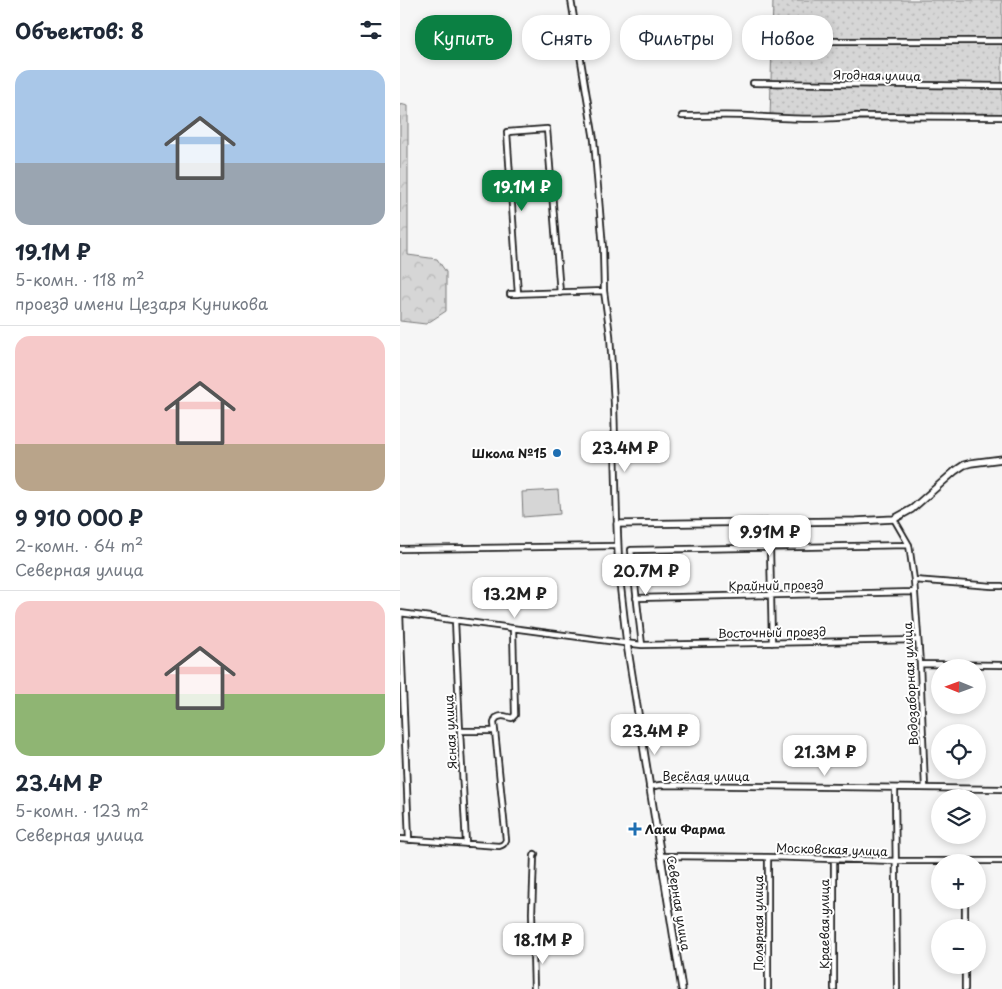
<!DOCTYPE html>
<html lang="ru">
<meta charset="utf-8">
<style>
body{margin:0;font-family:"Playpen Sans",sans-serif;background:#f6f6f7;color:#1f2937;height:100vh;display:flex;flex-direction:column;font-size:19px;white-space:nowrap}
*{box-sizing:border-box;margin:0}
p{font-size:16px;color:#747a83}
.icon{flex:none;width:28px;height:28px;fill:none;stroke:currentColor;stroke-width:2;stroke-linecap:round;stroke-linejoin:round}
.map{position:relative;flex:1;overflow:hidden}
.drawer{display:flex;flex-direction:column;background:#fff;width:400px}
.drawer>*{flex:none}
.guide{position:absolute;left:15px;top:15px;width:475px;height:45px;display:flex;gap:10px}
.needle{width:32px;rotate:271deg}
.controls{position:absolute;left:531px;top:659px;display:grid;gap:10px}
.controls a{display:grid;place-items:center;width:55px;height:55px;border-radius:50%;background:#fff;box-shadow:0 2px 8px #0003;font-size:25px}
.price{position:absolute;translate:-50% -42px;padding:0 11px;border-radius:10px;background:#fff;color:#222;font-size:16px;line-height:32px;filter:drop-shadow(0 1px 2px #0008)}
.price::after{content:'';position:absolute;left:50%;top:30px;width:15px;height:11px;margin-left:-8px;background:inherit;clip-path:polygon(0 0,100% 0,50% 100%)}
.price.active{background:#0b8043;color:#fff}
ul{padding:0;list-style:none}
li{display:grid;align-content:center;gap:10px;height:265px;padding:0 15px}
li+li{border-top:1px solid #e0e1e3}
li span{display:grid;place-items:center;height:155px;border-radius:15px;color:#555}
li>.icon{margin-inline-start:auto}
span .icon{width:90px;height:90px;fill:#fffc;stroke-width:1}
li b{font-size:21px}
h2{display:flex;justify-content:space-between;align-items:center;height:60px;padding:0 15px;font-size:21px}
.chip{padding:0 18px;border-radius:20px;background:#fff;box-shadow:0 2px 8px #0003;font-size:18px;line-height:45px}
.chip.active{background:#0b8043;color:#fff}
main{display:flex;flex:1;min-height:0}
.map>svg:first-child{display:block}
.grass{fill:url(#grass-dots);stroke:#797979}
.forest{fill:url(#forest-crowns);stroke:#797979}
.park{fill:#d6d6d6;stroke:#797979}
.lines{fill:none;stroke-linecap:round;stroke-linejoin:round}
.minor-casing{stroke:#1c1c1c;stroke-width:8}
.tertiary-casing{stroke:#1c1c1c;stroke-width:9}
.minor{stroke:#fff;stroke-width:4.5}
.tertiary{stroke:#fff;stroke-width:5.5}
.poi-dot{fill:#1f6fb2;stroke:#fff;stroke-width:2}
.labels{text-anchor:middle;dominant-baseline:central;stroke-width:4;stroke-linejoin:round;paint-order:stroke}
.street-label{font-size:12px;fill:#1c1c1c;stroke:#fff}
.poi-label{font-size:12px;font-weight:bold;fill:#1c1c1c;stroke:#fff;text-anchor:end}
</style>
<main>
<section class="drawer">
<h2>Объектов: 8<svg class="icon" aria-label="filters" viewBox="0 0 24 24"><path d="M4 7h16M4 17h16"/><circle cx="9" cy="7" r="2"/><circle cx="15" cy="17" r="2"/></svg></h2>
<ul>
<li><span style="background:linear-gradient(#a9c7e8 60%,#9aa5b1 0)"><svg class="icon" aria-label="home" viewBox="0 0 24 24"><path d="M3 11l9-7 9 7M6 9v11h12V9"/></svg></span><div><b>19.1M ₽</b><p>5-комн. · 118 m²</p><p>проезд имени Цезаря Куникова</p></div></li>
<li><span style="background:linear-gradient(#f6c9c9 70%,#b9a48a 0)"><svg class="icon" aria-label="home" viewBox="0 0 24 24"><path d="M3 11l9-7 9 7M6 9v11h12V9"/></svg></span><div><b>9 910 000 ₽</b><p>2-комн. · 64 m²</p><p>Северная улица</p></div></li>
<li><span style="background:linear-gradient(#f6c9c9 60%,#8fb573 0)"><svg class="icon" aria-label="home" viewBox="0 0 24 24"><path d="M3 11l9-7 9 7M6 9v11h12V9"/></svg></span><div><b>23.4M ₽</b><p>5-комн. · 123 m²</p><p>Северная улица</p></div></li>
</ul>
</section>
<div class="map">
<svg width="602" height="989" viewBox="0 0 602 989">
<defs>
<pattern id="grass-dots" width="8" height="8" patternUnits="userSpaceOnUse" patternTransform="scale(1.25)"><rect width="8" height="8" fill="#d6d6d6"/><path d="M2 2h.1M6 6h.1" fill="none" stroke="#b7b7b7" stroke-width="1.8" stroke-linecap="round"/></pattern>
<pattern id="forest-crowns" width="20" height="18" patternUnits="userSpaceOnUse" patternTransform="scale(1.25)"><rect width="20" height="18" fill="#d6d6d6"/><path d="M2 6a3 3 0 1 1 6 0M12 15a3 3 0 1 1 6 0" fill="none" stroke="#b7b7b7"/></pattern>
</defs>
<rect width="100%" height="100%" fill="#f6f6f6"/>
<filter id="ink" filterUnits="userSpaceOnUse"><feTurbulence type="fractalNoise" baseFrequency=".02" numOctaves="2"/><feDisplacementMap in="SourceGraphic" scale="10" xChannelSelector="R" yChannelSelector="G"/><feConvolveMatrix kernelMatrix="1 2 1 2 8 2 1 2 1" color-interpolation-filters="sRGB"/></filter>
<g filter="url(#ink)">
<!-- grass -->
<path class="grass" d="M373,0H602V119L370,121Z"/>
<!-- forest -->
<path class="forest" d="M0,104L8,106V255L37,259L46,272V311L26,324L0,321Z"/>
<!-- park -->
<path class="park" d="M158,490L160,514L123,517L122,492Z"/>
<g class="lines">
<!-- minor casing -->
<g class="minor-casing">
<path id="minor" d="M171,0L194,140L203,248L204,291L210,335L214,403L217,524
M351,41H602
M353,83L602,86
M282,116C304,116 326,115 348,116C384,118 421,121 457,116L602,117
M110,294L204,291
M118,294L107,132L147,129L160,293
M494,519L509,545L514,580L520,664L525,788
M0,549L218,546
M514,580L592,586H602
M236,598L515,592
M0,613L224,643L242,645L518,640
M0,613L9,840
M55,620L60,731L66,844
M372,643L370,548L373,522
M242,645L231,550L509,545
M520,664L602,665
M60,731H95L94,723L96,718C103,714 106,717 112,718L115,715L113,629
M249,787L260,785L602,789
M495,788L497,989
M0,839L99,846C103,845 104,844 106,840L95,731
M261,856L368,857L496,861H602
M565,928V900
M134,989L132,913L134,856L135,854
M368,989V857
M434,989V859
M565,989V965"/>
</g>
<!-- tertiary casing -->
<g class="tertiary-casing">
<path id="tertiary" d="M282,989L227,644L219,574L217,524L456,521L494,519L512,509L555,471L564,465L571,463L602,459"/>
</g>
<!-- minor -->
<use href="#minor" class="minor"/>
<!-- tertiary -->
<use href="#tertiary" class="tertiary"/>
</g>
</g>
<!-- markers -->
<g class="poi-dot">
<circle cx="157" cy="453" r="5"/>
<path d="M232.5 821.5h5v5h5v5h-5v5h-5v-5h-5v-5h5z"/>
</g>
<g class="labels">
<!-- street labels -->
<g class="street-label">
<text transform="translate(477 75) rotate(1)">Ягодная улица</text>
<text transform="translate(376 585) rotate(-1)">Крайний проезд</text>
<text transform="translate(372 632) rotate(-1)">Восточный проезд</text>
<text transform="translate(510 684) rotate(-93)">Водозаборная улица</text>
<text transform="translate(50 732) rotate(-93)">Ясная улица</text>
<text x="306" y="776">Весёлая улица</text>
<text transform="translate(432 849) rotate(2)">Московская улица</text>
<text transform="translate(279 903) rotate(81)">Северная улица</text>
<text transform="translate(358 923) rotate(-90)">Полярная улица</text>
<text transform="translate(424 924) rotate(-90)">Краевая улица</text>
</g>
<!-- poi labels -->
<g class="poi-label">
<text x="147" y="453">Школа №15</text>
<text x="245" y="829" text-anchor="start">Лаки Фарма</text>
</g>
</g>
</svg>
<div class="controls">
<a><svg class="needle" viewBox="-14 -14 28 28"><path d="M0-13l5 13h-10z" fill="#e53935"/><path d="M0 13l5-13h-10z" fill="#747a83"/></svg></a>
<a><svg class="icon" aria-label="locate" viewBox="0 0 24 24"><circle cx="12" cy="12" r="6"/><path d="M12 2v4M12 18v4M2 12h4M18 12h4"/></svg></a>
<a><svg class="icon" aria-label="layers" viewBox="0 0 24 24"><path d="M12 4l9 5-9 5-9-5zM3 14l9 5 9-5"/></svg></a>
<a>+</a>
<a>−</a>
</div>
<b class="price active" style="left:122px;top:212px">19.1M ₽</b>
<b class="price" style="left:225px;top:473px">23.4M ₽</b>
<b class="price" style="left:370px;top:557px">9.91M ₽</b>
<b class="price" style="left:246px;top:596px">20.7M ₽</b>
<b class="price" style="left:115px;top:619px">13.2M ₽</b>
<b class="price" style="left:255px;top:756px">23.4M ₽</b>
<b class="price" style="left:425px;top:777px">21.3M ₽</b>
<b class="price" style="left:143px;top:965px">18.1M ₽</b>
<div class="guide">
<a class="chip active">Купить</a>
<a class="chip">Снять</a>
<a class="chip">Фильтры</a>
<a class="chip">Новое</a>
</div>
</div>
</main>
